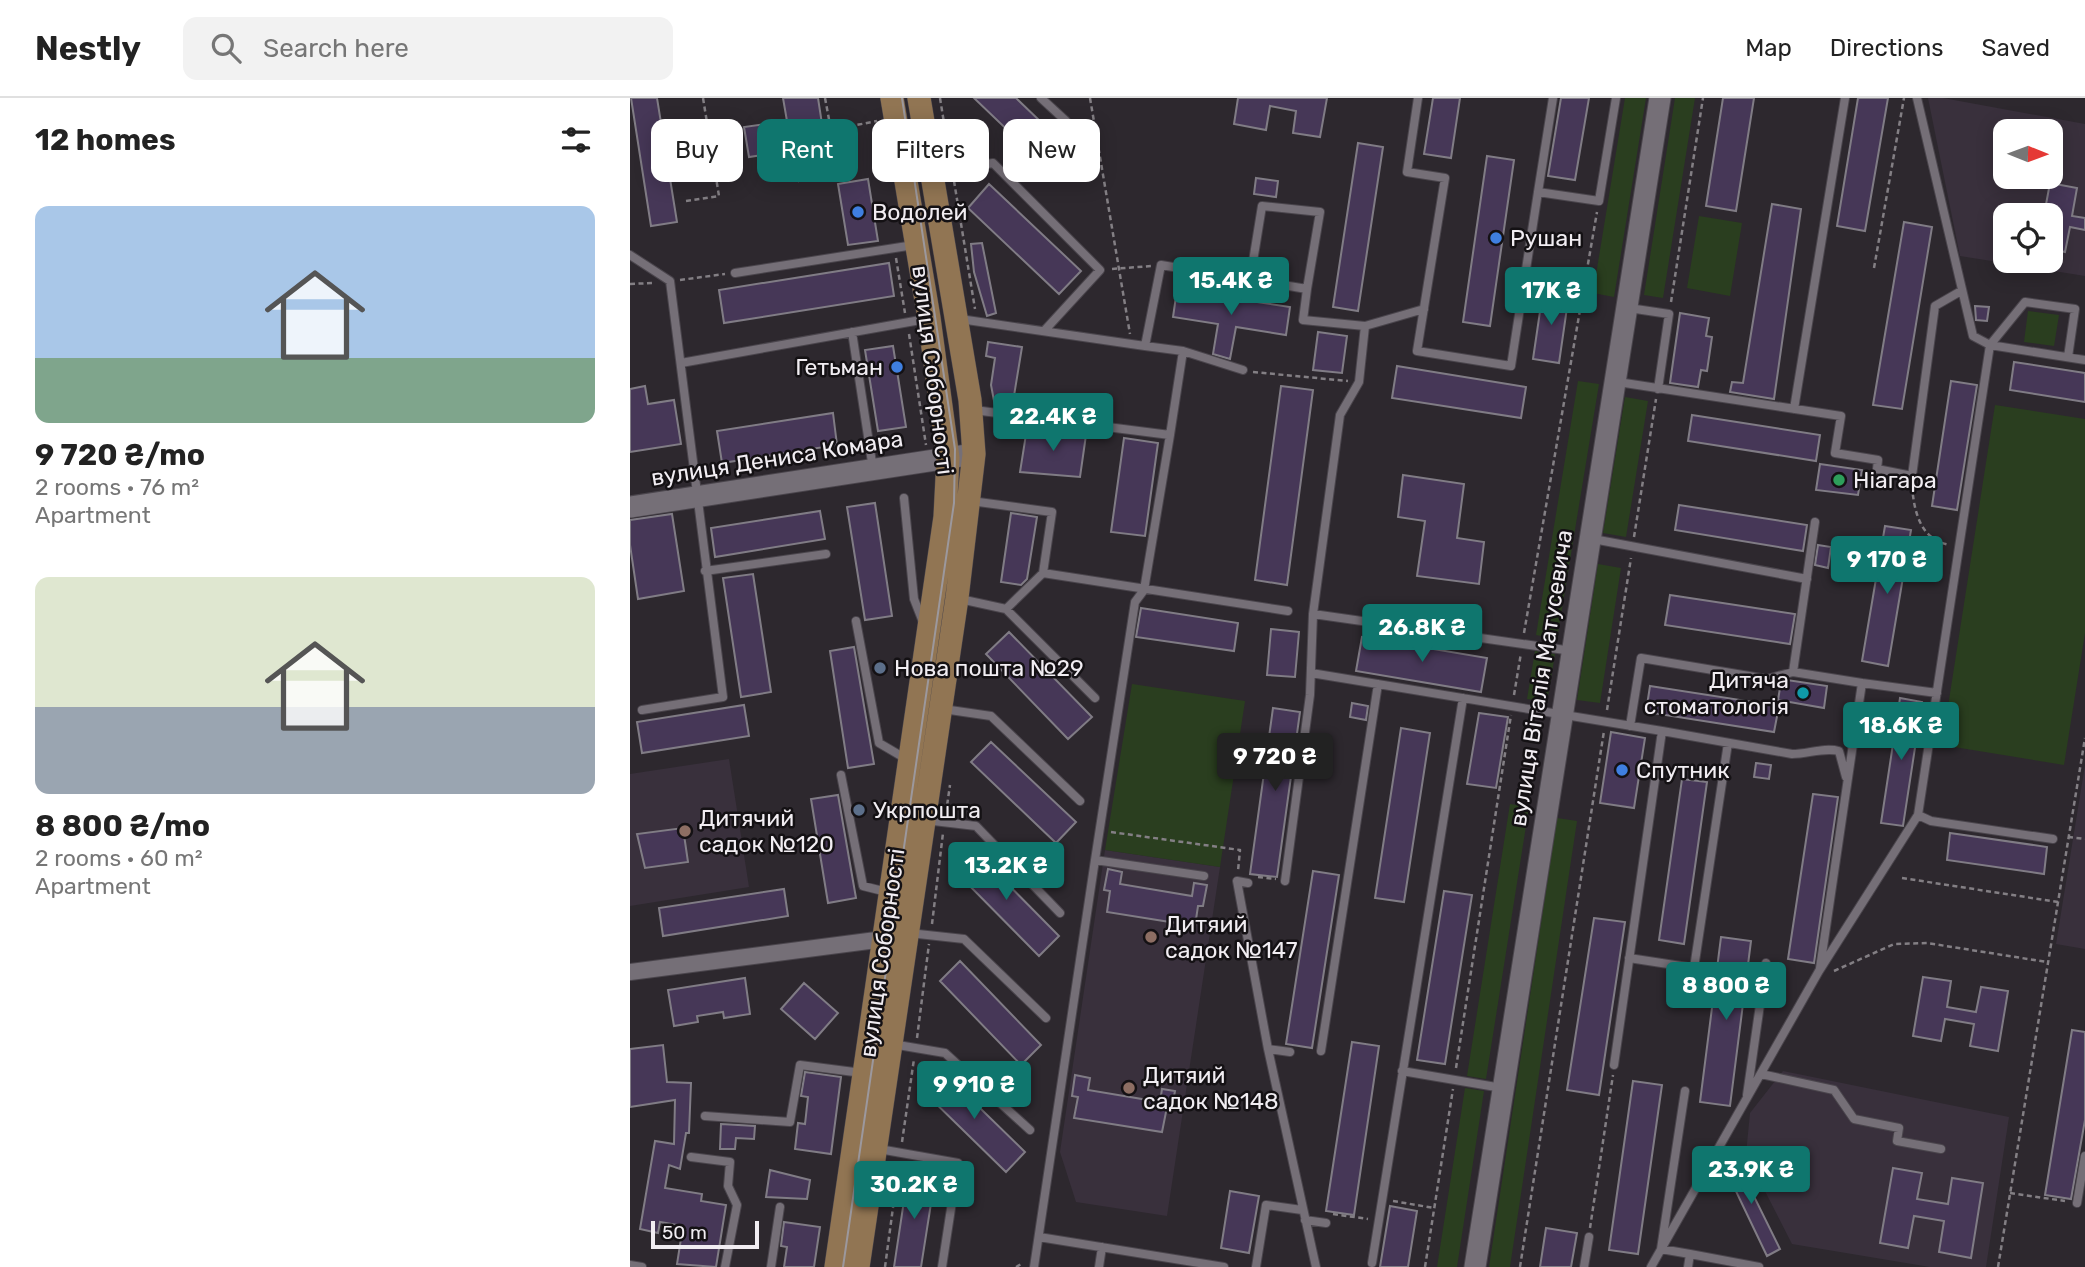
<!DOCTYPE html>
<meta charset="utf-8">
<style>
body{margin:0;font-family:Rubik,sans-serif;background:#f2f2f2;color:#222;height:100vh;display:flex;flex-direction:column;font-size:26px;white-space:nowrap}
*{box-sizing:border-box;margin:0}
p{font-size:23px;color:#767676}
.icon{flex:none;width:38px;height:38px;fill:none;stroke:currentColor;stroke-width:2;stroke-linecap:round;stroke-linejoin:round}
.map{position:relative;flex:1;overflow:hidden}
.panel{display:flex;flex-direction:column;background:#fff;width:630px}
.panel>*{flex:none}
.top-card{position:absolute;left:21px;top:21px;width:665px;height:63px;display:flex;gap:14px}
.needle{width:46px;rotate:91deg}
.tools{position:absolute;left:1363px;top:21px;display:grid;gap:14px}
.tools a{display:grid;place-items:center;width:70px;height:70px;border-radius:14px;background:#fff;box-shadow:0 4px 18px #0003;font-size:35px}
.scale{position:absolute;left:21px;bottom:18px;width:108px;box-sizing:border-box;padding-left:7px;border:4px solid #f1edf2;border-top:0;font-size:19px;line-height:24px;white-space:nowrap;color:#f1edf2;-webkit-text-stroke:5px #141114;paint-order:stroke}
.price{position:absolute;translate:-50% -60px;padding:0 16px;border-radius:7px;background:#0f766e;color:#fff;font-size:23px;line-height:46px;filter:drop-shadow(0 2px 4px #0008)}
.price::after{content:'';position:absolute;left:50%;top:42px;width:21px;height:16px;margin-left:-10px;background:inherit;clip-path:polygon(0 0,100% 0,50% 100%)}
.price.selected{background:#222;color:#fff}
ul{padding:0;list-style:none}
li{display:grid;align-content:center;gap:14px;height:371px;padding:0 35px}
li span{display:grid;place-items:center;height:217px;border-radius:14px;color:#555}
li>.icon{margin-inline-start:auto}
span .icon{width:126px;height:126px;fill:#fffc;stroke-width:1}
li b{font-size:30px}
h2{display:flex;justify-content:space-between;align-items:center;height:84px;padding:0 35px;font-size:30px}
.chip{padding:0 24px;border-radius:14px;background:#fff;box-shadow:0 4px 18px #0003;font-size:24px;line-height:63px}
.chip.selected{background:#0f766e;color:#fff}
header{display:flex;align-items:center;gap:42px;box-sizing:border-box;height:98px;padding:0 35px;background:#fff;border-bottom:2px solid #e0e0e0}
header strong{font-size:33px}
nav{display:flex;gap:38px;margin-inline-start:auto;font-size:24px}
.search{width:490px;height:63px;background:#f2f2f2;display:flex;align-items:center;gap:18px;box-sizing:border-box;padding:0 24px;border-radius:14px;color:#767676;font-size:26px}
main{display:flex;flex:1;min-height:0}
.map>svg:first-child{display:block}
.built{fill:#39303c;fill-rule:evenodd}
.green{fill:#2a3e1f}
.building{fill:#463757;stroke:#807c85;stroke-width:2}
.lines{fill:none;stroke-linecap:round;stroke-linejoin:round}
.service-casing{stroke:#4a454c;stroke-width:10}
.minor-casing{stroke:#4a454c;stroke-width:18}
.tertiary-casing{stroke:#4a454c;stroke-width:23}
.secondary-casing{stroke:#4a454c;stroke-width:24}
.path{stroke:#837f84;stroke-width:2.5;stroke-dasharray:5 3.5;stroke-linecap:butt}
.service{stroke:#756f77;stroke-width:8}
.minor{stroke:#756f77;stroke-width:16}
.tertiary{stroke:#756f77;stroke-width:21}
.secondary{stroke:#917553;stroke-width:23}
.tram{stroke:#9c989d;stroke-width:2}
.shop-dot{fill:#3f7fe0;stroke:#141114;stroke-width:2.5}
.leisure-dot{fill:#2e9e5b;stroke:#141114;stroke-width:2.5}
.service-dot{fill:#5c6f8a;stroke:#141114;stroke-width:2.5}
.culture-dot{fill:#0f9aa8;stroke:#141114;stroke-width:2.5}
.education-dot{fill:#8d6e63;stroke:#141114;stroke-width:2.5}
.labels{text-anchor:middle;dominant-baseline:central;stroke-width:5;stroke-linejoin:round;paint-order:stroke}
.poi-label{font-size:23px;fill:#f1edf2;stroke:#141114;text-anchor:start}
.street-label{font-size:23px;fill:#f1edf2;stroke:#141114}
</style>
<header>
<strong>Nestly</strong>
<div class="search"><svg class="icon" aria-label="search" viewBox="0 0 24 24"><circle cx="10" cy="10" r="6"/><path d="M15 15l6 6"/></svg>Search here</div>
<nav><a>Map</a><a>Directions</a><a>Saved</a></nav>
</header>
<main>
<section class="panel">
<h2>12 homes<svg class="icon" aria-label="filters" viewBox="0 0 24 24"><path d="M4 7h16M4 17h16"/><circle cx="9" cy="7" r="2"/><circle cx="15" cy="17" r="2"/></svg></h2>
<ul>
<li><span style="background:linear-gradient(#a9c7e8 70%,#7fa58c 0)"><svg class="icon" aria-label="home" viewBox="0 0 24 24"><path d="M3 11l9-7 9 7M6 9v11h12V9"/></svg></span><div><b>9 720 ₴/mo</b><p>2 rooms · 76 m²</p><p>Apartment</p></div></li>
<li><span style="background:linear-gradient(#dfe7d0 60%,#9aa5b1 0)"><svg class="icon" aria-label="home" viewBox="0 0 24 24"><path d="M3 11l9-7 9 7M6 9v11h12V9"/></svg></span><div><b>8 800 ₴/mo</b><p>2 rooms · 60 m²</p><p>Apartment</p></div></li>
</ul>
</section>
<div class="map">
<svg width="1455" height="1169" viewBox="0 0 1455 1169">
<rect width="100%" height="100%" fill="#2d282e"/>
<!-- built -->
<path class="built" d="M1298,0H1313L1455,26V178L1330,158ZM1376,33H1421V79H1376ZM1376,117H1421V163H1376Z
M99,661L119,789L0,808V676Z
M1455,667V851L1426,846Z
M475,752L590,769L537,1118L446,1104L430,1054Z
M1153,973L1379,1019L1356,1169H1300L1162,1146L1116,1056L1120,1015Z"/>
<!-- green -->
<path class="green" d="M995,0H1016L984,199L963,195Z
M1045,0H1065L1033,200L1014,197Z
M1069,118L1112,125L1100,198L1057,190Z
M1398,213L1429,217L1424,248L1394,244Z
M948,283L969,286L927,541L906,537Z
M995,299L1018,303L996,439L973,435Z
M1365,307L1455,321V535L1434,667L1312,647Z
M968,466L991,470L970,605L947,602Z
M905,553L925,556L917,604L897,601Z
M502,586L615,603L590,769L475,752Z
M880,706L899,709L856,981L837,978Z
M927,720L947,723L880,1169H859Z
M835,990L854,993L827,1169H807Z"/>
<!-- building -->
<path class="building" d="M1,0H27L47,124L21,128Z
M153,0H188L200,78L169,83L165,52L119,59L114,29L157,23Z
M344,0H386L436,48L416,69Z
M608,0H697L690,39L663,35L666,13L640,8L636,32L604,26Z
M803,0H830L821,60L794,56Z
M931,0H959L945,82L918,78Z
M1093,0H1124L1106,113L1076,108Z
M1228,0H1258L1235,133L1207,128Z
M728,45L753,49L728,213L703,209Z
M857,58L884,62L860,228L833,224Z
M626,80L648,83L646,99L624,96Z
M238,81L248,143L218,147L208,86Z
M1420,85L1447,90L1442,118L1455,120V132L1440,129L1435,154L1421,151V117H1414Z
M359,86L451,173L429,196L338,110Z
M1142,106L1171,111L1144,301L1100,294L1102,284L1113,285Z
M1274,124L1302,129L1272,311L1243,307Z
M352,145L366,215L357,218L344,174L341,146Z
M259,165L264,198L94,225L89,192Z
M547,192L660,209L656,237L606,229L600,261L583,256L588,226L543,219Z
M913,193L939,196L929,265L903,261Z
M1345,208L1359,209L1357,223L1346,222Z
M1050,215L1079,220L1076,238L1082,239L1077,273L1071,272L1068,289L1040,285Z
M688,234L717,238L712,275L683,272Z
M358,244L392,249L382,310L365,308L361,287L365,260L356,258Z
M263,248L276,329L248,333L235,252Z
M1384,264L1455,275V304L1380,292Z
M767,268L896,289L891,320L762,300Z
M1321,283L1347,287L1327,412L1302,408Z
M15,288L18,306L44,302L51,346L0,354V291Z
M651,288L683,292L657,487L625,482Z
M203,315L207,347L92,365L87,333Z
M1062,317L1190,337L1186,363L1058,343Z
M397,330L456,337L450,379L390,374Z
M494,340L528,345L515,438L481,434Z
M1190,366L1232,372L1228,397L1186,392Z
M773,377L834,386L827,440L854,444L849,486L787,478L795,423L768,419Z
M245,405L262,518L235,522L217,409Z
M1049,407L1177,427L1173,453L1045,432Z
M190,413L195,441L85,459L81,430Z
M381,415L407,419L397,481L391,487L371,484Z
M42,416L54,493L8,501L0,447V422Z
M1255,428L1281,432L1258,568L1232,563Z
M1188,447L1201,449L1198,470L1185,467Z
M123,476L141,594L111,599L93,480Z
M1040,497L1165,516L1160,546L1035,527Z
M511,510L608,525L604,553L506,539Z
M641,531L669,534L665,579L637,577Z
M379,534L462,619L438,641L356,556Z
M732,539L857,560L851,594L726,573Z
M224,549L244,666L218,670L200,553Z
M1157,582L1197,588L1194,610L1148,602L1151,584Z
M1020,588L1149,608L1144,634L1016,614Z
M1270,600L1292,604L1273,728L1251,725Z
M722,605L738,608L736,622L720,619Z
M114,607L119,638L12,655L7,624Z
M643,610L670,614L647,779L620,776Z
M849,615L878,619L866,690L837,686Z
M771,630L800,635L774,804L745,800Z
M981,634L1015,640L1004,710L970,705Z
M361,644L446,724L426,745L341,664Z
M1126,665L1141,667L1139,681L1124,679Z
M1052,681L1077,684L1054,846L1029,842Z
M1183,696L1208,699L1184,865L1158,861Z
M208,697L226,800L198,805L181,701Z
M53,730L58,764L15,770L7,736Z
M1320,735L1417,749L1414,776L1317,762Z
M342,750L429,838L409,858L322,770Z
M478,771L492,774L490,786L562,798L564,785L577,787L573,808H568L565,828L477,814L480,793L474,792Z
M683,773L709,777L682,950L656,946Z
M154,791L158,818L33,838L29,810Z
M814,793L842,797L815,966L787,962Z
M964,820L995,824L969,997L937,992Z
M1091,839L1121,843L1100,1008L1070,1004Z
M330,863L411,947L391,967L310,883Z
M1293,879L1321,883L1317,909L1346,914L1351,889L1378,893L1368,953L1340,948L1344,926L1315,921L1311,943L1283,938Z
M115,880L120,916L94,920L93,914L67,918L68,924L44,928L38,892Z
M174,885L208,915L185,941L151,911Z
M1442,932L1455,934V1022L1441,1101L1415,1097Z
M722,944L749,948L724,1117L696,1113Z
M33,947L37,984L61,985L59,1035H56L50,1071L39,1067L35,1090L72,1096L71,1103L96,1107L86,1169L47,1166L53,1128L30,1124L28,1135L10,1131L25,1043L44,1046L45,1002L0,1009V951Z
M312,973L395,1054L376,1074L293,993Z
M175,974L211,979L201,1056L165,1051L168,1025L175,1026L178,999L171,998Z
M445,977L460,980L458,992L530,1004L532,991L545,993L541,1014H536L532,1034L444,1020L448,999L442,998Z
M1003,983L1032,987L1008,1156L979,1152Z
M91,1026L125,1028L124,1041L106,1040L105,1051H90Z
M1104,1058L1150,1151L1137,1158L1092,1064Z
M1263,1070L1292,1075L1287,1101L1318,1106L1322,1080L1353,1085L1341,1160L1309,1154L1314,1123L1284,1118L1278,1150L1250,1145Z
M140,1072L180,1082L177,1101L136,1099Z
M278,1076L305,1080L291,1169H264Z
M600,1093L629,1098L619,1155L591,1150Z
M760,1108L787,1113L778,1169H750Z
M154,1124L190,1129L184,1169H154L157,1149L151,1148Z
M916,1130L947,1135L941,1169H910Z"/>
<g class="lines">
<!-- service casing -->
<g class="service-casing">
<path id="service" d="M411,0L436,23
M788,0L777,74L815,80L787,253L881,268L908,94L969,103L986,0
M304,75L363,65L470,172L414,233
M908,94L923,0
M0,157L40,183L93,599L12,612
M105,175L284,147
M677,191L673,222L735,228
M999,210L1039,216L1028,291
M330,221L515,248L531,167L677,191L690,114L632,108L620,182
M222,234L243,371
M515,248L553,253L613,272
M1438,259L1445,211L1395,204L1360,247L1455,262
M51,265L296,221
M988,284L1211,318L1205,355L1248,362L1247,371L1282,378L1305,208L1331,193
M1164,311L1215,0
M344,312L540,337L514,492L505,504L465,762
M540,337L553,253
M274,400L284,501L293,524
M341,403L422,414L413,475
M963,441L1177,481
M75,473L196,456
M330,501L376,511L413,475L658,513
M376,511L465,600
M683,516L710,317L729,284L735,228L794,211
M226,523L249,645L278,662
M1163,574L1185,424
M681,575L1032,633L984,967
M313,611L361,618L450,703
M1000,628L1011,560L1137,581L1163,574L1232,585
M1032,633L1162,656C1178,656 1194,649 1209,653L1216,679
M211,677L233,788L257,794
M1288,717L1301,723L1423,741
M295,722L346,728L430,815
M655,783L680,597L683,516L942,553
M618,785L607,783L638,951
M279,835L334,841L416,920
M999,860L1064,870L1098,645
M1190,870L1232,585L1307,595
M262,946L315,955L400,1032
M691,953L748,586
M660,954L638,951L686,1169
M772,973L872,990
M1131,976L1204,992L1224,1021L1269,1030L1267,1043L1311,1051
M1055,993L1031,1151L1060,1156
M1117,997L1136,865
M75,1018L160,1024L170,967L232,975
M249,1051L328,1065L312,1169
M61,1059L100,1064L98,1088L107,1107L95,1169
M1447,1105L1455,1058
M675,1122L696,1125
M409,1139L594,1169
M742,1165L833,600
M0,1167L12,1169
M141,1169L150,1109
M404,1169L465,762L574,778
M469,1169L472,1149
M626,1169L636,1107L672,1112
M954,1169L959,1139
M1021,1169L1189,873L1288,717L1360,247L1343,238L1287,0
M1058,1169L1060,1156L1129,1169"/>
</g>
<!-- minor casing -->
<g class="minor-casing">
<path id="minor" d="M0,874L254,841"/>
</g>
<!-- tertiary casing -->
<g class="tertiary-casing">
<path id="tertiary" d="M0,409L344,356
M845,1169L1030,0"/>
</g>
<!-- secondary casing -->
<g class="secondary-casing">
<path id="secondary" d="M206,1169L315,419L318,360L299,220L262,0
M228,1169L327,500L344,356L340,302L289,0"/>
</g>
<!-- path -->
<path class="path" d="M195,0L201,32L247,23
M310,0L320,62
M460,0L500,236
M447,24H464
M324,83L345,211
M56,103L89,98L73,0
M266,160L275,215
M1244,170L1274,0
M482,171L521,168
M50,182L95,176
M0,186L22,185
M1041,204L1073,0
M279,236L296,347
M623,274L718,283
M1282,388C1284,413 1290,442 1320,447
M1004,439L1026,301
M894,535L967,114
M884,597L891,555
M977,612L1001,460
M316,715L320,687
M481,734L610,752L608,773
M1438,739L1455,741
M628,779L646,781
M1272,780L1428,804
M302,826L313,735
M1204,873L1264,846L1297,845L1417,864
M287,940L299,846
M826,970L881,617
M272,1044L284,961
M1380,1095L1435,1103
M763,1103L804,1110
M703,1116L738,1121
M960,1130L983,977
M255,1169L269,1065
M386,1169L393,1165
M795,1169L823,991
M890,1169L974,633
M1368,1169L1455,640"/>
<!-- service -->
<use href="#service" class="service"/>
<!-- minor -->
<use href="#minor" class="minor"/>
<!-- tertiary -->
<use href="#tertiary" class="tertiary"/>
<!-- secondary -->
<use href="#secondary" class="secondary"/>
<!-- tram -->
<path class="tram" d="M213,1169L324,405L325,351L272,0"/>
</g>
<!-- markers -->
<g class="shop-dot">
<circle cx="228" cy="114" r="7"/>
<circle cx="866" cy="140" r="7"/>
<circle cx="267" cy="269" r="7"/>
<circle cx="992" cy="672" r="7"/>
</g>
<circle class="leisure-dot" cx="1209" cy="382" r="7"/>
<g class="service-dot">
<circle cx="250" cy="570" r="7"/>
<circle cx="229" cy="712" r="7"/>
</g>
<circle class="culture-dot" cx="1173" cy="595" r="7"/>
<g class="education-dot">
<circle cx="55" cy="733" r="7"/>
<circle cx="521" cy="839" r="7"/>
<circle cx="499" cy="990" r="7"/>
</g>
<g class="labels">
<!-- poi labels -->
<g class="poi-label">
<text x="242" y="114">Водолей</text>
<text x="880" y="140">Рушан</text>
<text x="253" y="269" text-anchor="end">Гетьман</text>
<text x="1223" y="382">Ніагара</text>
<text x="264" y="570">Нова пошта №29</text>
<text x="1159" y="582" text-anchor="end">Дитяча<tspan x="1159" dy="26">стоматологія</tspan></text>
<text x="1006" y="672">Спутник</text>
<text x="243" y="712">Укрпошта</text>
<text x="69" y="720">Дитячий<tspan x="69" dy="26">садок №120</tspan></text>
<text x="535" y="826">Дитяий<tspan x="535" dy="26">садок №147</tspan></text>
<text x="513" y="977">Дитяий<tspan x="513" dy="26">садок №148</tspan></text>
</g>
<!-- street labels -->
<g class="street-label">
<text transform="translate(303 272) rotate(83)">вулиця Соборності</text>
<text transform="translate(147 360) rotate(-9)">вулиця Дениса Комара</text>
<text transform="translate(911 580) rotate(-81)">вулиця Віталія Матусевича</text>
<text transform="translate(252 855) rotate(-82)">вулиця Соборності</text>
</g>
</g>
</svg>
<div class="tools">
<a><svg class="needle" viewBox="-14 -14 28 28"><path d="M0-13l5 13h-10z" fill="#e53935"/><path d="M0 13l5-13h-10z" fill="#767676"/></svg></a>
<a><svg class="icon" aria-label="locate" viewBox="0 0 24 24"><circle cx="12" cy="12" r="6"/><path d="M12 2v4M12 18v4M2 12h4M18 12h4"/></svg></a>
</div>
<div class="scale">50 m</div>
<b class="price" style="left:601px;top:219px">15.4K ₴</b>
<b class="price" style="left:921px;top:229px">17K ₴</b>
<b class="price" style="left:423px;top:355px">22.4K ₴</b>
<b class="price" style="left:1257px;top:498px">9 170 ₴</b>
<b class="price" style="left:792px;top:566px">26.8K ₴</b>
<b class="price" style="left:1271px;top:664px">18.6K ₴</b>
<b class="price selected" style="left:645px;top:695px">9 720 ₴</b>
<b class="price" style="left:376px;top:804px">13.2K ₴</b>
<b class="price" style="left:1096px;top:924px">8 800 ₴</b>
<b class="price" style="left:344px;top:1023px">9 910 ₴</b>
<b class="price" style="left:1121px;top:1108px">23.9K ₴</b>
<b class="price" style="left:284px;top:1123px">30.2K ₴</b>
<div class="top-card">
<a class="chip">Buy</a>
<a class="chip selected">Rent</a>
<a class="chip">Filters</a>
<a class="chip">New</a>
</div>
</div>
</main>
